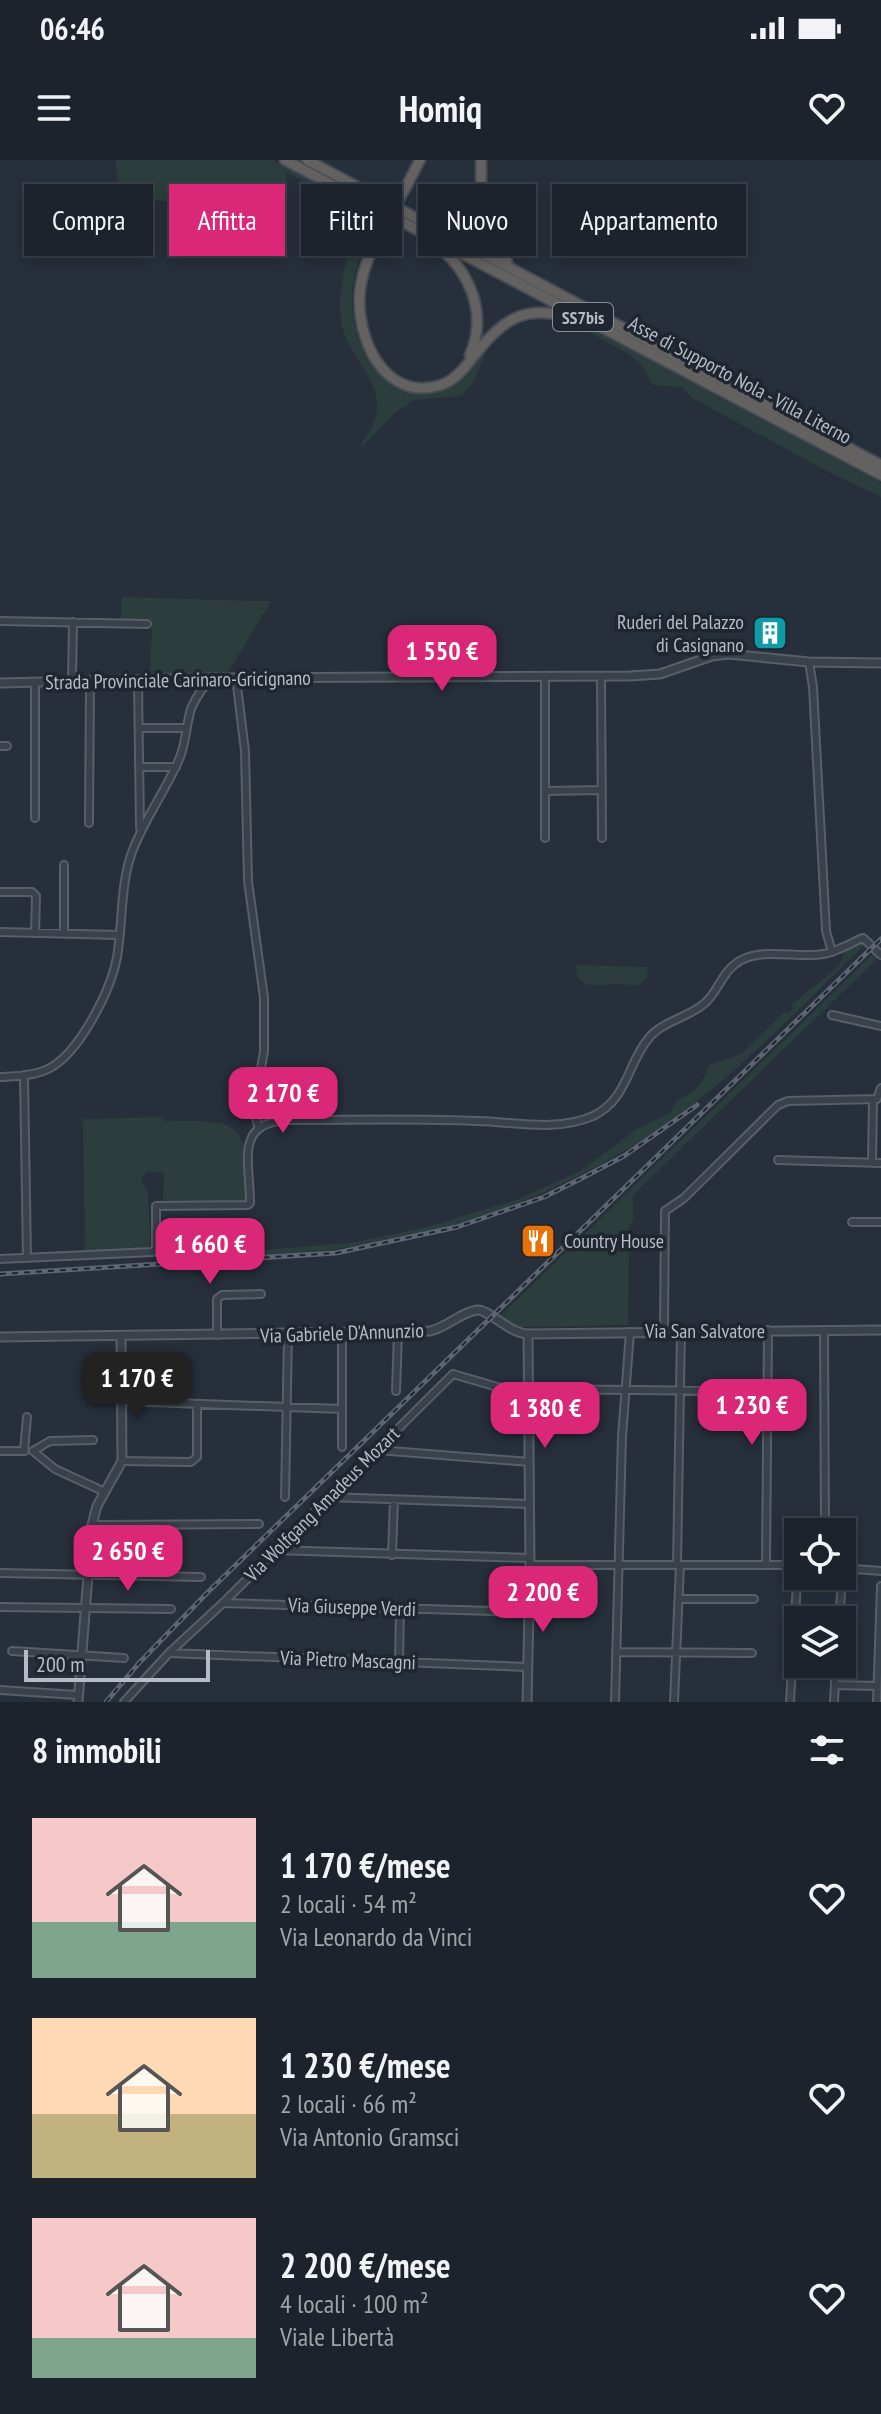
<!DOCTYPE html>
<html lang="it">
<meta charset="utf-8">
<style>
body{margin:0;font-family:"PT Sans Narrow",sans-serif;background:#252b34;color:#f1f3f6;height:100vh;display:flex;flex-direction:column;font-size:30px;white-space:nowrap}
*{box-sizing:border-box;margin:0}
p{font-size:26px;color:#a0a4a9}
.icon{flex:none;width:44px;height:44px;fill:none;stroke:currentColor;stroke-width:2;stroke-linecap:round;stroke-linejoin:round}
.map{position:relative;height:1542px;overflow:hidden}
.details{display:flex;flex-direction:column;background:#1c232c;flex:1}
.details>*{flex:none}
.top-card{position:absolute;left:24px;top:24px;width:834px;height:72px;display:flex;gap:16px}
.fabs{position:absolute;left:784px;top:1358px;display:grid;gap:16px}
.fabs a{display:grid;place-items:center;width:72px;height:72px;border-radius:0px;background:#1c232c;box-shadow:0 4px 12px #0003,0 0 0 2px #3a4048;font-size:40px}
.scale{position:absolute;left:24px;bottom:20px;width:186px;box-sizing:border-box;padding-left:8px;border:4px solid #b5bcc6;border-top:0;font-size:22px;line-height:28px;white-space:nowrap;color:#b5bcc6;-webkit-text-stroke:6px #1f262f;paint-order:stroke}
.price{position:absolute;translate:-50% -68px;padding:0 18px;border-radius:16px;background:#db2777;color:#fff;font-size:26px;line-height:52px;filter:drop-shadow(0 2px 4px #0008)}
.price::after{content:'';position:absolute;left:50%;top:48px;width:24px;height:18px;margin-left:-12px;background:inherit;clip-path:polygon(0 0,100% 0,50% 100%)}
.price.selected{background:#222;color:#fff}
ul{padding:0;list-style:none}
li{display:flex;align-items:center;gap:24px;height:200px;padding:0 32px}
li span{display:grid;place-items:center;flex:none;width:224px;height:160px;border-radius:0px;color:#555}
li>.icon{margin-inline-start:auto}
span .icon{width:96px;height:96px;fill:#fffc;stroke-width:1}
li b{font-size:34px}
h2{display:flex;justify-content:space-between;align-items:center;height:96px;padding:0 32px;font-size:34px}
.pill{padding:0 28px;border-radius:0px;background:#1c232c;box-shadow:0 4px 12px #0003,0 0 0 2px #3a4048;font-size:28px;line-height:72px}
.pill.selected{background:#db2777;color:#fff}
.status{display:flex;justify-content:space-between;align-items:center;height:56px;padding:0 40px;background:#1c232c;direction:ltr}
.status svg{height:22px;fill:currentColor}
header{display:flex;justify-content:space-between;align-items:center;height:104px;padding:0 32px;background:#1c232c;font-size:36px;font-weight:600}
.map>svg:first-child{display:block}
.green{fill:#2b3d3d}
.lines{fill:none;stroke-linecap:round;stroke-linejoin:round}
.minor-casing{stroke:#585f68;stroke-width:10}
.tertiary-casing{stroke:#585f68;stroke-width:11}
.trunk-casing{stroke:#454c55;stroke-width:13}
.minor{stroke:#39414a;stroke-width:6}
.tertiary{stroke:#39414a;stroke-width:7}
.trunk{stroke:#646260;stroke-width:9}
.rail-casing{stroke:#5c6571;stroke-width:5}
.rail{stroke:#1f262f;stroke-width:2;stroke-dasharray:6;stroke-linecap:butt}
.trunk-bridge-casing{stroke:#454c55;stroke-width:13;stroke-linecap:butt}
.trunk-bridge{stroke:#646260;stroke-width:9}
.labels{text-anchor:middle;dominant-baseline:central;stroke-width:7;stroke-linejoin:round;paint-order:stroke}
.shield{fill:#1f262f;stroke:#888f99;stroke-width:2}
.shield-label{font-size:18px;font-weight:bold;fill:#b5bcc6}
.street-label{font-size:20px;fill:#b5bcc6;stroke:#1f262f}
.poi-label{font-size:20px;fill:#b5bcc6;stroke:#1f262f;text-anchor:end}
</style>
<div class="status"><b>06:46</b><svg viewBox="0 0 49 12"><path d="M0 12V9h3v3zM5 12V6h3v6zM10 12V3h3v9zM15 12V0h3v12zM26 1h20v11H26zM47 4h2v5h-2z"/></svg></div>
<header><svg class="icon" aria-label="menu" viewBox="0 0 24 24"><path d="M4 6h16M4 12h16M4 18h16"/></svg>Homiq<svg class="icon" aria-label="heart" viewBox="0 0 24 24"><path d="M12 20l-8-8c-3-5 5-10 8-4 3-6 11-1 8 4z"/></svg></header>
<div class="map">
<svg width="881" height="1542" viewBox="0 0 881 1542">
<rect width="100%" height="100%" fill="#262f3a"/>
<!-- green -->
<path class="green" d="M116,0H273L380,57C369,79 356,100 353,125C345,180 384,256 449,225C480,211 485,170 518,157C539,149 564,157 584,165L881,323V337L827,311L692,238L682,227L653,225C646,216 646,207 636,200C627,192 615,187 605,181C574,163 534,141 502,169C488,182 482,201 476,217C474,222 465,231 461,236L414,240L395,253L363,286L361,284C407,224 340,206 340,149C340,114 352,84 357,51L286,12L285,43L262,45L119,39Z
M122,437L256,441H271L227,514L150,515L152,461L121,460Z
M860,781L866,784C809,838 754,898 692,945C595,1020 474,1069 353,1087C304,1094 255,1096 207,1100V1094L350,1083L427,1067L516,1040L580,1011L637,969L670,953L677,940L691,933L700,925L710,904L741,894L785,851L788,853L793,848L791,845L839,806L846,789Z
M875,792L879,797L633,1035V1060L629,1067L628,1165L519,1167L498,1158Z
M576,805L648,807L647,817L639,825C630,826 622,823 613,824C595,826 576,830 576,805Z
M164,957V961C245,960 247,962 247,1042L163,1043L164,1013L147,1011L141,1021L148,1031L151,1090L85,1091L83,959Z"/>
<g class="lines">
<!-- minor casing -->
<g class="minor-casing">
<path id="minor" d="M0,461L147,464
M809,502L813,527L826,771L832,792
M601,516L602,678
M545,517V678
M236,518L245,591L248,721L264,838V891L254,950L258,966
M138,520L140,668
M72,521L73,462
M35,522V658
M139,568H187
M0,586H7
M139,607H176
M545,631L602,630
M89,663L90,521
M0,732H32L36,736L35,773
M0,772L119,775
M64,774V705
M832,855L881,866
M24,915L27,1098
M0,917C16,916 33,916 48,909C79,894 111,830 117,797C123,763 120,728 131,695C143,660 166,631 180,597C186,582 186,565 191,549C195,538 203,528 210,518
M778,1000L881,1003
M872,1003L873,939
M852,1062H881
M0,1099L153,1092L156,1087V1046L248,1045L250,1043C250,1001 234,962 289,960C352,960 415,958 478,961C516,962 556,972 593,956C627,940 627,905 648,879C662,861 688,858 705,843C717,833 721,815 734,805C757,785 796,799 823,794C837,792 850,783 863,778L881,795
M824,1170L825,1372
M664,1171L665,1051L684,1038L778,945L788,941L877,939L881,928
M342,1174V1287
M217,1175V1139L222,1135L261,1134
M528,1229L734,1231
M396,1231L398,1172
M121,1241L342,1249
M378,1290L529,1302
M0,1291H25
M24,1291L27,1257
M33,1291L55,1309L105,1332
M33,1291L50,1281L93,1280
M122,1301L191,1302L197,1297V1244
M285,1337L288,1175
M328,1337L530,1344
M92,1365L259,1364
M274,1390L530,1398
M392,1395L394,1340
M766,1404L768,1170
M530,1405H798
M677,1405L681,1171
M842,1408L881,1411
M0,1413L201,1417
M679,1439H754
M224,1443L528,1452
M0,1447L171,1449
M839,1460L843,1408
M12,1491L124,1498
M616,1492L752,1493
M169,1493L527,1507
M399,1502L400,1448
M835,1525L877,1526
M0,1530L78,1535
M124,1542L169,1493L223,1443L453,1214L528,1236
M615,1542L622,1276L630,1172
M674,1542L680,1405
M790,1542L798,1405
M834,1542L836,1504
M877,1542L881,1426"/>
</g>
<!-- tertiary casing -->
<g class="tertiary-casing">
<path id="tertiary" d="M0,523L210,518L630,516L660,514L712,496L728,494L809,502L881,503
M0,1177L430,1171C446,1168 461,1152 477,1150C489,1149 508,1173 528,1174L881,1170
M78,1542L92,1365L97,1346L122,1301L121,1176
M527,1542L530,1405L528,1174"/>
</g>
<!-- trunk casing -->
<g class="trunk-casing">
<path id="trunk" d="M285,0L881,315
M307,0L881,305
M481,0C482,34 475,79 507,101
M407,25L420,0
M377,79C369,96 362,112 360,131C355,177 384,243 441,225C455,220 464,209 473,197C504,158 526,142 577,160
M433,83C470,109 488,153 470,195"/>
</g>
<!-- minor -->
<use href="#minor" class="minor"/>
<!-- tertiary -->
<use href="#tertiary" class="tertiary"/>
<!-- trunk -->
<use href="#trunk" class="trunk"/>
<!-- rail casing -->
<g class="rail-casing">
<path id="rail" d="M0,1114L336,1093L457,1067L544,1037L584,1017L624,996L697,945
M106,1542L139,1503L209,1431L881,779"/>
</g>
<!-- rail -->
<use href="#rail" class="rail"/>
<!-- trunk-bridge casing -->
<g class="trunk-bridge-casing">
<path id="trunk-bridge" d="M377,79L407,25"/>
</g>
<!-- trunk-bridge -->
<use href="#trunk-bridge" class="trunk-bridge"/>
</g>
<!-- icons -->
<defs>
<g id="building-square" transform="scale(1.8)"><rect x="-9" y="-9" width="18" height="18" rx="4" fill="#0f9aa8" stroke="#1f262f"/><path d="M-4-6H4V6H1V3H-1V6H-4ZM-2.5-4.3h1.7v1.8h-1.7ZM.8-4.3h1.7v1.8H.8ZM-2.5-1h1.7V.8h-1.7ZM.8-1h1.7V.8H.8Z" fill="#fff"/></g>
<g id="restaurant-square" transform="scale(1.8)"><rect x="-9" y="-9" width="18" height="18" rx="4" fill="#e8710a" stroke="#1f262f"/><path d="M-5-6h1v4h1v-4h1v4h1v-4h1v5L-1.5 .5V6h-2V.5L-5-1ZM5-6V6H3V1.5H1.5Q1.5-4 5-6Z" fill="#fff"/></g>
</defs>
<g fill-rule="evenodd">
<use href="#building-square" x="770" y="473"/>
<use href="#restaurant-square" x="538" y="1081"/>
</g>
<g class="labels">
<!-- shield labels -->
<rect class="shield" x="553" y="143" width="60" height="28" rx="6"/>
<g class="shield-label">
<text x="583" y="157">SS7bis</text>
</g>
<!-- street labels -->
<g class="street-label">
<text transform="translate(740 220) rotate(28)">Asse di Supporto Nola - Villa Literno</text>
<text transform="translate(178 520) rotate(-1)">Strada Provinciale Carinaro-Gricignano</text>
<text x="705" y="1171">Via San Salvatore</text>
<text transform="translate(342 1173) rotate(-2)">Via Gabriele D'Annunzio</text>
<text transform="translate(322 1344) rotate(-45)">Via Wolfgang Amadeus Mozart</text>
<text transform="translate(352 1447) rotate(2)">Via Giuseppe Verdi</text>
<text transform="translate(348 1500) rotate(2)">Via Pietro Mascagni</text>
</g>
<!-- poi labels -->
<g class="poi-label">
<text x="744" y="462">Ruderi del Palazzo<tspan x="744" dy="23">di Casignano</tspan></text>
<text x="564" y="1081" text-anchor="start">Country House</text>
</g>
</g>
</svg>
<div class="fabs">
<a><svg class="icon" aria-label="locate" viewBox="0 0 24 24"><circle cx="12" cy="12" r="6"/><path d="M12 2v4M12 18v4M2 12h4M18 12h4"/></svg></a>
<a><svg class="icon" aria-label="layers" viewBox="0 0 24 24"><path d="M12 4l9 5-9 5-9-5zM3 14l9 5 9-5"/></svg></a>
</div>
<div class="scale">200 m</div>
<b class="price" style="left:442px;top:533px">1 550 €</b>
<b class="price" style="left:283px;top:975px">2 170 €</b>
<b class="price" style="left:210px;top:1126px">1 660 €</b>
<b class="price selected" style="left:137px;top:1260px">1 170 €</b>
<b class="price" style="left:752px;top:1287px">1 230 €</b>
<b class="price" style="left:545px;top:1290px">1 380 €</b>
<b class="price" style="left:128px;top:1433px">2 650 €</b>
<b class="price" style="left:543px;top:1474px">2 200 €</b>
<div class="top-card">
<a class="pill">Compra</a>
<a class="pill selected">Affitta</a>
<a class="pill">Filtri</a>
<a class="pill">Nuovo</a>
<a class="pill">Appartamento</a>
</div>
</div>
<section class="details">
<h2>8 immobili<svg class="icon" aria-label="filters" viewBox="0 0 24 24"><path d="M4 7h16M4 17h16"/><circle cx="9" cy="7" r="2"/><circle cx="15" cy="17" r="2"/></svg></h2>
<ul>
<li><span style="background:linear-gradient(#f6c9c9 65%,#7fa58c 0)"><svg class="icon" aria-label="home" viewBox="0 0 24 24"><path d="M3 11l9-7 9 7M6 9v11h12V9"/></svg></span><div><b>1 170 €/mese</b><p>2 locali · 54 m²</p><p>Via Leonardo da Vinci</p></div><svg class="icon" aria-label="heart" viewBox="0 0 24 24"><path d="M12 20l-8-8c-3-5 5-10 8-4 3-6 11-1 8 4z"/></svg></li>
<li><span style="background:linear-gradient(#ffd9b3 60%,#c2b280 0)"><svg class="icon" aria-label="home" viewBox="0 0 24 24"><path d="M3 11l9-7 9 7M6 9v11h12V9"/></svg></span><div><b>1 230 €/mese</b><p>2 locali · 66 m²</p><p>Via Antonio Gramsci</p></div><svg class="icon" aria-label="heart" viewBox="0 0 24 24"><path d="M12 20l-8-8c-3-5 5-10 8-4 3-6 11-1 8 4z"/></svg></li>
<li><span style="background:linear-gradient(#f6c9c9 75%,#7fa58c 0)"><svg class="icon" aria-label="home" viewBox="0 0 24 24"><path d="M3 11l9-7 9 7M6 9v11h12V9"/></svg></span><div><b>2 200 €/mese</b><p>4 locali · 100 m²</p><p>Viale Libertà</p></div><svg class="icon" aria-label="heart" viewBox="0 0 24 24"><path d="M12 20l-8-8c-3-5 5-10 8-4 3-6 11-1 8 4z"/></svg></li>
</ul>
</section>
